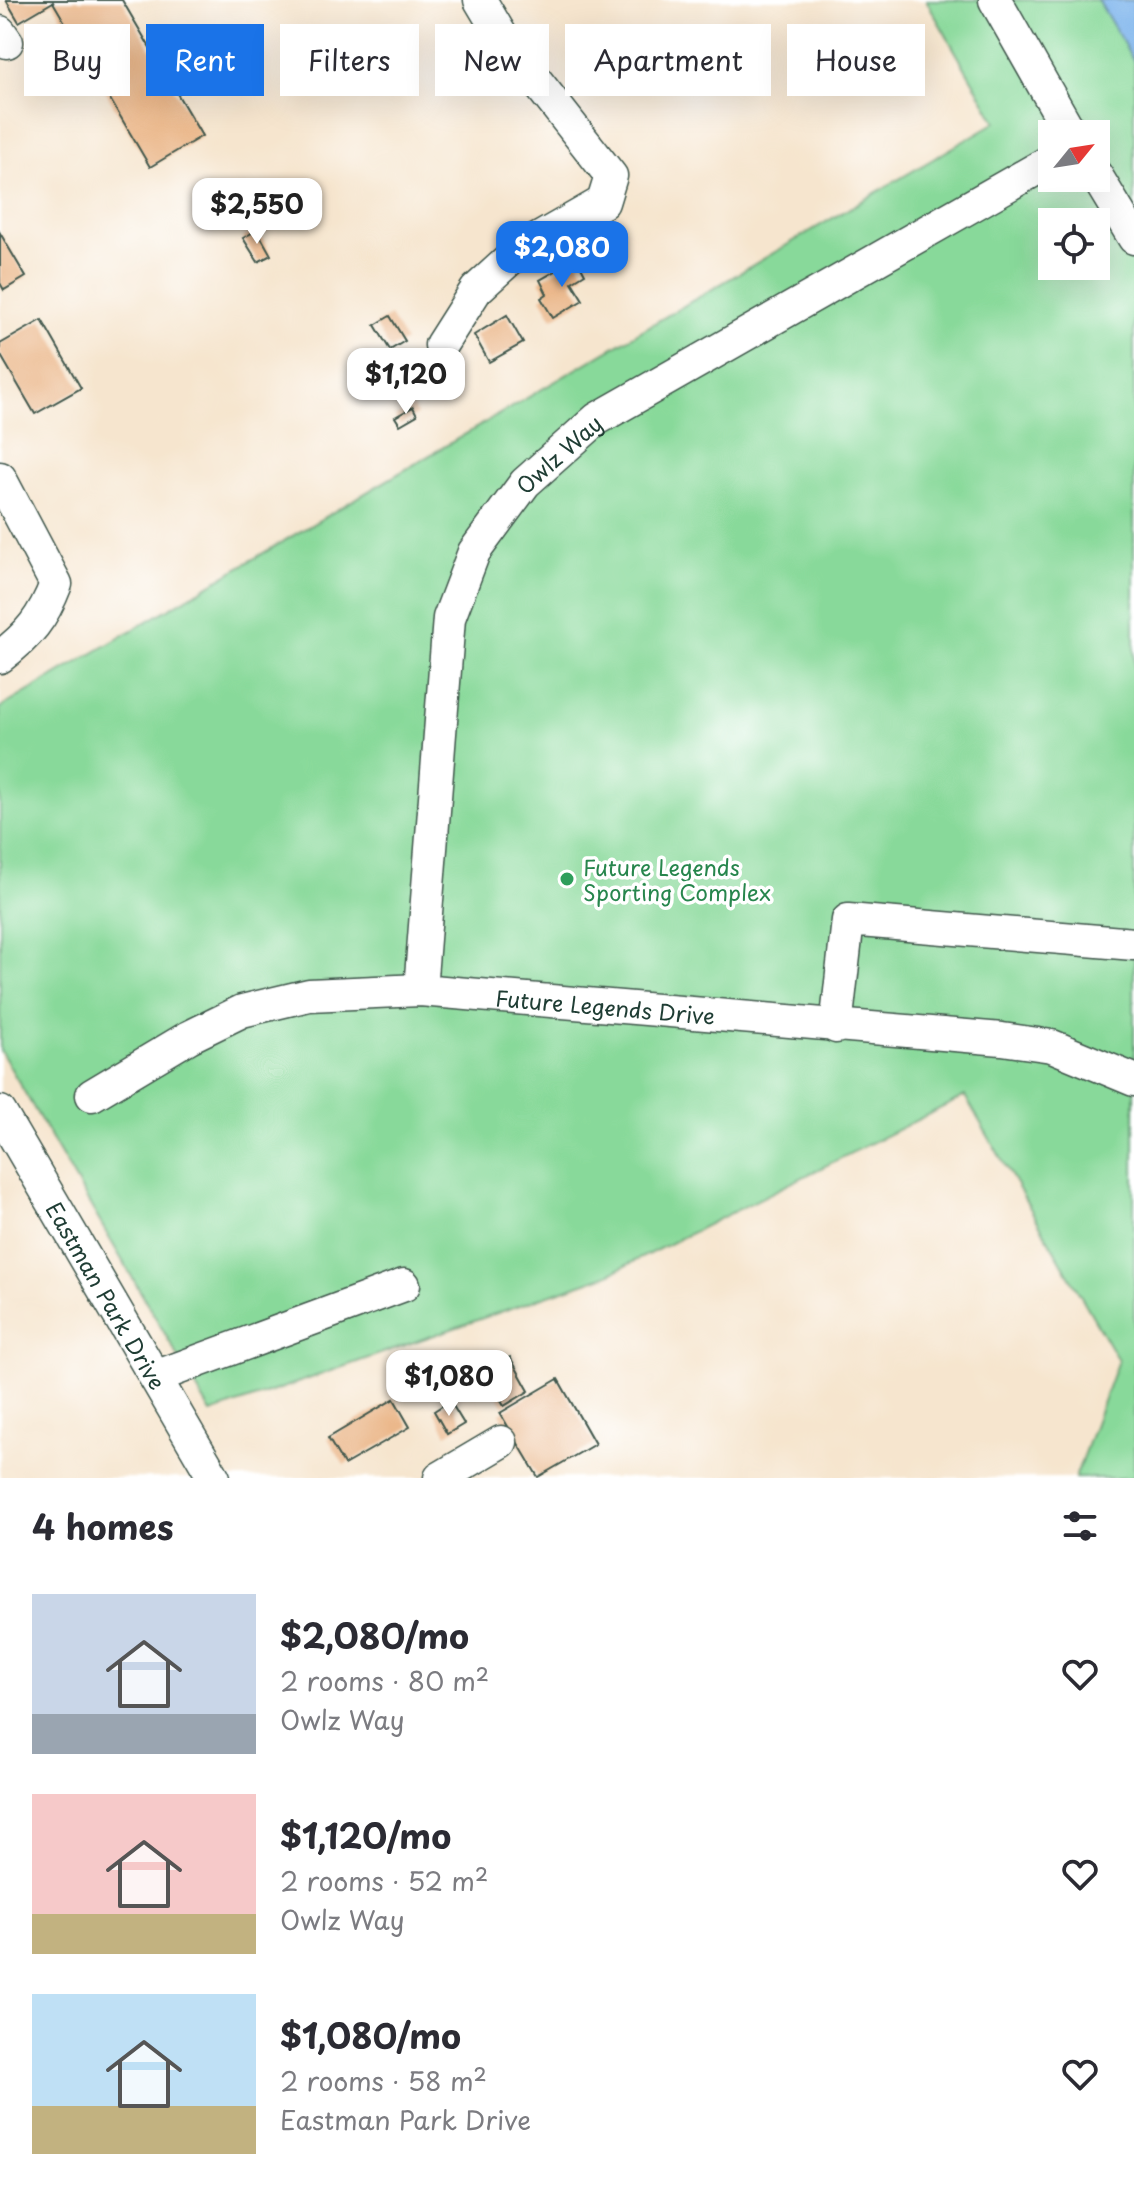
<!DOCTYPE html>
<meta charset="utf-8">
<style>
body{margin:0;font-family:"Playpen Sans",sans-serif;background:#f7f7f7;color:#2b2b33;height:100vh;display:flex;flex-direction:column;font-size:30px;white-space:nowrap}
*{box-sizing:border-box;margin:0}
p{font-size:26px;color:#7c7c81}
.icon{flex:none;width:44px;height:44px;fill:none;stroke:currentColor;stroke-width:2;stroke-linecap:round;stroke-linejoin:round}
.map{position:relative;height:1478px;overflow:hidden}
.drawer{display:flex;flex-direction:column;background:#fff;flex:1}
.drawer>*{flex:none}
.hud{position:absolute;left:24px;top:24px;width:1086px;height:72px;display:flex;gap:16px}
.needle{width:52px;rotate:60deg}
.fabs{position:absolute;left:1038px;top:120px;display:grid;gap:16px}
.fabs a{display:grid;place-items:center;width:72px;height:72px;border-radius:0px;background:#fff;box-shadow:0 8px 32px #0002;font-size:40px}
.price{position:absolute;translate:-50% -68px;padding:0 18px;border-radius:16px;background:#fff;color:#222;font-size:26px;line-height:52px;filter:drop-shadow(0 2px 4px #0008)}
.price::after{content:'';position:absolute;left:50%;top:48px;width:24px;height:18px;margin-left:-12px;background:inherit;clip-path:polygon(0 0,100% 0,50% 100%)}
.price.active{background:#1a73e8;color:#fff}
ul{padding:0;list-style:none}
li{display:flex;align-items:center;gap:24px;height:200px;padding:0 32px}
li span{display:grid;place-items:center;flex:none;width:224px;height:160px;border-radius:0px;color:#555}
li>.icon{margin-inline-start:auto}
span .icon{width:96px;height:96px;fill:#fffc;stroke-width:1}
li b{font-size:34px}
h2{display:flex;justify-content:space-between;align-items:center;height:96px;padding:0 32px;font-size:34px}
.chip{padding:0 28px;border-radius:0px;background:#fff;box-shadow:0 8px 32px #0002;font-size:28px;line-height:72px}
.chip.active{background:#1a73e8;color:#fff}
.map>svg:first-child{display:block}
.green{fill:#88d99a;stroke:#548b67;stroke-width:2;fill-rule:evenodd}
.water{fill:#7db4ec;stroke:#4e7890;stroke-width:2}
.building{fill:#ebb88b}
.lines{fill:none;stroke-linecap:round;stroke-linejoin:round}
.minor-casing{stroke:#3f564b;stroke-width:35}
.minor{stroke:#fff;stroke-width:32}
.leisure-dot{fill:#2e9e5b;stroke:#fff;stroke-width:3}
.labels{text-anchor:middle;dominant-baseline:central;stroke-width:7;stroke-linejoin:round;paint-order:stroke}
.street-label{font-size:22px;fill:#1f3d34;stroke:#fff}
.leisure-label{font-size:22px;fill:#27864d;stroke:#fff;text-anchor:start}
</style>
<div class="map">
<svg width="1134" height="1478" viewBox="0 0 1134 1478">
<rect width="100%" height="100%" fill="#fff"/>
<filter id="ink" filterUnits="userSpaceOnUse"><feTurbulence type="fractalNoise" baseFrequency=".0125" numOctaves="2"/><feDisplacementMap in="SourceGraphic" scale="16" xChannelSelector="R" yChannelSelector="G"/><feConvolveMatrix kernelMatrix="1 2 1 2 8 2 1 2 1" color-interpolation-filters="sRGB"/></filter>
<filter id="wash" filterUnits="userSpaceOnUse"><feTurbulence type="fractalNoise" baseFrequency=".006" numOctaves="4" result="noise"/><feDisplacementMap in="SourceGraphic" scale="32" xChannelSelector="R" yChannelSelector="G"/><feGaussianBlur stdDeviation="1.8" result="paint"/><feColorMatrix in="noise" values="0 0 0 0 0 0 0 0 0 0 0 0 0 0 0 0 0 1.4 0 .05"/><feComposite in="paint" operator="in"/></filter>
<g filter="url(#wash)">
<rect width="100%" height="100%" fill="#f6e5ce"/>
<!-- green -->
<path class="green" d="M926,0H1134V1478H1075L1118,1360L965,1096L609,1274L211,1413L0,1050V708L996,122ZM1052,134H1096V178H1052ZM1052,222H1096V266H1052Z"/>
<!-- water -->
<path class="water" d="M1098,0H1134V61Z"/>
<g id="blocks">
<!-- building -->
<path class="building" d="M6,0H122L202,136L150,167L53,2L19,22Z
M257,230L271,255L258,262L243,238Z
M0,233L26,277L4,290L0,283Z
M577,259L585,274L572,282L583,300L553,318L541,298L547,294L540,280Z
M507,315L523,343L489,362L474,335Z
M390,316L405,341L390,350L375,325Z
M42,320L81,388L35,414L0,354V344Z
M413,407L417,415L400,425L395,417Z
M510,1357L529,1391L504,1406L484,1372Z
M558,1379L595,1444L538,1477L500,1413Z
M394,1399L410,1427L344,1465L328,1438Z
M450,1401L464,1424L447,1434L434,1411Z"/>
</g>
</g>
<g filter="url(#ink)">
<use href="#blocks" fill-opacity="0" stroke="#3f564b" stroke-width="2"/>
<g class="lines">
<!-- minor casing -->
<g class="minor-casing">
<g id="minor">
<path d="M995,0L1071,134"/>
<path d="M0,32L7,42"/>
<path d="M1096,175L1134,238"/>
<path d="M441,345L476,290L521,249L603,202L611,176L502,37L480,0"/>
<path d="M0,478L56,584C43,618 29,635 0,657"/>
<path id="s1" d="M420,990L449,618L474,552L525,483L597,419L1052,160"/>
<path d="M836,1027L848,920L1134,944"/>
<path id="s2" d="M92,1095L189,1037L242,1011L309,995L420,990L1002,1039L1052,1046L1134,1080"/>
<path id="s3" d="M0,1112L214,1478"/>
<path d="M155,1377L404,1285"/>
<path d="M440,1478L501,1442"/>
</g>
</g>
<!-- minor -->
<use href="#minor" class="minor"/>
</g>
</g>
<!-- markers -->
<circle class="leisure-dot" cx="567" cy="879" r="8"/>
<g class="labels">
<!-- street labels -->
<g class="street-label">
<text stroke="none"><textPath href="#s1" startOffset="574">Owlz Way</textPath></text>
<text stroke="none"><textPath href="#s2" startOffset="538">Future Legends Drive</textPath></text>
<text stroke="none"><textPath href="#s3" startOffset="212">Eastman Park Drive</textPath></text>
</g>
<!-- leisure labels -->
<g class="leisure-label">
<text x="583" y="866">Future Legends<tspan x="583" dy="25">Sporting Complex</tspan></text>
</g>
</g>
</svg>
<div class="fabs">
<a><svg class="needle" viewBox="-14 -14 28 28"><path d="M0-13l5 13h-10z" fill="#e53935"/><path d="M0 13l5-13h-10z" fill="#7c7c81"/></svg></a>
<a><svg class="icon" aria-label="locate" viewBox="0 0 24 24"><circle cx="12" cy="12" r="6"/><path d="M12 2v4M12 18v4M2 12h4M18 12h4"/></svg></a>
</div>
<b class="price" style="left:257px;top:246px">$2,550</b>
<b class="price active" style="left:562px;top:289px">$2,080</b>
<b class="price" style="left:406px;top:416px">$1,120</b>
<b class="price" style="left:449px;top:1418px">$1,080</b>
<div class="hud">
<a class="chip">Buy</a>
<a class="chip active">Rent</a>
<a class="chip">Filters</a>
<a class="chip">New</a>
<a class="chip">Apartment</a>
<a class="chip">House</a>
</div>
</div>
<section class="drawer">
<h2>4 homes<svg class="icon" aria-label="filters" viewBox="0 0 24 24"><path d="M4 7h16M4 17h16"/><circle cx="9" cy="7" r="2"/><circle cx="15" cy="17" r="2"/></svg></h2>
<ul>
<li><span style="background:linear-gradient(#c9d6e8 75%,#9aa5b1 0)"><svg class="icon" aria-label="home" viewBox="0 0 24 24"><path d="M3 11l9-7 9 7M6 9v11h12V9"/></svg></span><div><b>$2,080/mo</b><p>2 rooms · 80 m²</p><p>Owlz Way</p></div><svg class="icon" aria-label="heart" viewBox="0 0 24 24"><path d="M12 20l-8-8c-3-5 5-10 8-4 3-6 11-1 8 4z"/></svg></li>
<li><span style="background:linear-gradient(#f6c9c9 75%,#c2b280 0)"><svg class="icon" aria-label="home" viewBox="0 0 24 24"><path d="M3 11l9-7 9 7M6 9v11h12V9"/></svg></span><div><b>$1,120/mo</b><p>2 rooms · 52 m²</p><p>Owlz Way</p></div><svg class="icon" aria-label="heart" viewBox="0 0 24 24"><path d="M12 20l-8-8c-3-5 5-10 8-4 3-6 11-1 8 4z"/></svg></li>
<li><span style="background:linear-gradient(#bfe0f5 70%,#c2b280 0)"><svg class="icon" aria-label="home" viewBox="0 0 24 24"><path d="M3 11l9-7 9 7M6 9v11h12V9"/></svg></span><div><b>$1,080/mo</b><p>2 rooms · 58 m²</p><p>Eastman Park Drive</p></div><svg class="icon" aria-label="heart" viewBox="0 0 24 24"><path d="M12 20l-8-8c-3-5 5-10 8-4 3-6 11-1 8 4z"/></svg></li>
</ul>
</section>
